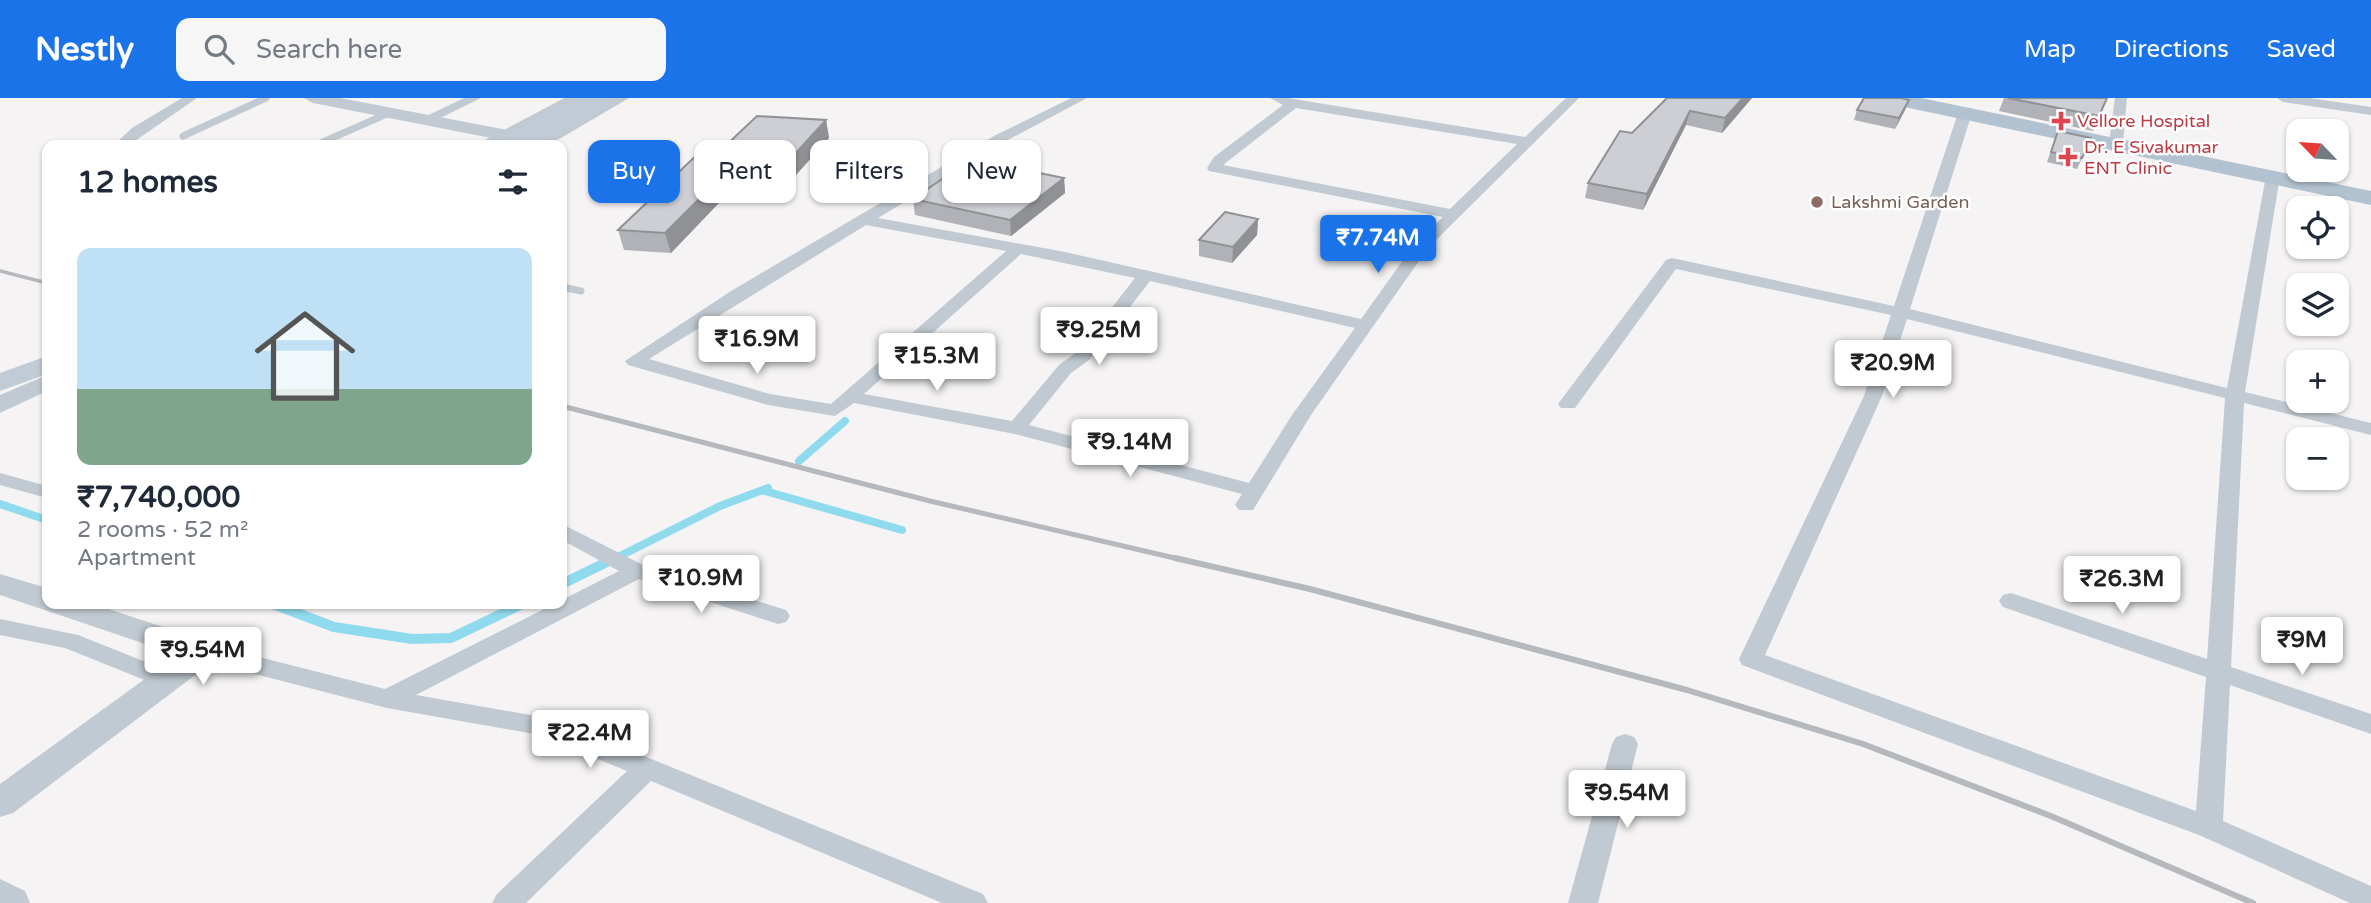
<!DOCTYPE html>
<meta charset="utf-8">
<style>
body{margin:0;font-family:"Varela Round",sans-serif;background:#f6f6f7;color:#1f2937;height:100vh;display:flex;flex-direction:column;font-size:26px;white-space:nowrap}
*{box-sizing:border-box;margin:0}
p{font-size:23px;color:#747a83}
.icon{flex:none;width:38px;height:38px;fill:none;stroke:currentColor;stroke-width:2;stroke-linecap:round;stroke-linejoin:round}
.map{position:relative;flex:1;overflow:hidden}
.drawer{position:absolute;left:42px;top:42px;width:525px;height:469px;display:flex;flex-direction:column;background:#fff;border-radius:14px;box-shadow:0 2px 5px #0004}
.drawer>*{flex:none}
.banner{position:absolute;left:588px;top:42px;width:665px;height:63px;display:flex;gap:14px}
.needle{width:46px;rotate:295deg}
.buttons{position:absolute;left:2286px;top:21px;display:grid;gap:14px}
.buttons a{display:grid;place-items:center;width:63px;height:63px;border-radius:14px;background:#fff;box-shadow:0 2px 5px #0004;font-size:35px}
.price{position:absolute;translate:-50% -60px;padding:0 16px;border-radius:7px;background:#fff;color:#222;font-size:23px;line-height:46px;filter:drop-shadow(0 2px 4px #0008)}
.price::after{content:'';position:absolute;left:50%;top:42px;width:21px;height:16px;margin-left:-10px;background:inherit;clip-path:polygon(0 0,100% 0,50% 100%)}
.price.current{background:#1a73e8;color:#fff}
ul{padding:0;list-style:none}
li{display:grid;align-content:center;gap:14px;height:371px;padding:0 35px}
li+li{border-top:2px solid #e0e1e3}
li span{display:grid;place-items:center;height:217px;border-radius:14px;color:#555}
li>.icon{margin-inline-start:auto}
span .icon{width:126px;height:126px;fill:#fffc;stroke-width:1}
li b{font-size:30px}
h2{display:flex;justify-content:space-between;align-items:center;height:84px;padding:0 35px;font-size:30px}
.chip{padding:0 24px;border-radius:14px;background:#fff;box-shadow:0 2px 5px #0004;font-size:24px;line-height:63px}
.chip.current{background:#1a73e8;color:#fff}
header{display:flex;align-items:center;gap:42px;box-sizing:border-box;height:98px;padding:0 35px;background:#1a73e8;color:#fff}
header strong{font-size:33px}
nav{display:flex;gap:38px;margin-inline-start:auto;font-size:24px}
.search{width:490px;height:63px;background:#f6f6f7;display:flex;align-items:center;gap:18px;box-sizing:border-box;padding:0 24px;border-radius:14px;color:#747a83;font-size:26px}
.map>svg:first-child{display:block}
.lines{fill:none;stroke-linecap:round;stroke-linejoin:round}
.stream-far1{stroke:#90daee;stroke-width:8}
.stream{stroke:#90daee;stroke-width:10}
.service{stroke:#c1cad2;stroke-width:7}
.minor{fill:#c1cad2;fill-rule:evenodd}
.tertiary{fill:#c1cad2;fill-rule:evenodd}
.secondary{fill:#c1cbd6;fill-rule:evenodd}
.primary{fill:#b3c2d1;fill-rule:evenodd}
.rail-far2{stroke:#b5b8bd;stroke-width:3.5}
.rail-far1{stroke:#b5b8bd;stroke-width:5}
.rail{stroke:#b5b8bd;stroke-width:6}
.secondary-bridge{stroke:#c1cbd6;stroke-width:22}
.wall{fill:#b0b2b7}
.shaded-wall{fill:#909195}
.building{fill:#cdcfd5;stroke:#909195;stroke-width:2}
.health-dot{fill:#e0444e;stroke:#fff;stroke-width:2.5}
.education-dot{fill:#8d6e63;stroke:#fff;stroke-width:2.5}
.labels{text-anchor:middle;dominant-baseline:central;stroke-width:5;stroke-linejoin:round;paint-order:stroke}
.far-health-label{font-size:18px;fill:#be3a42;stroke:#fff;text-anchor:start}
.far-education-label{font-size:18px;fill:#785e54;stroke:#fff;text-anchor:start}
</style>
<header>
<strong>Nestly</strong>
<div class="search"><svg class="icon" aria-label="search" viewBox="0 0 24 24"><circle cx="10" cy="10" r="6"/><path d="M15 15l6 6"/></svg>Search here</div>
<nav><a>Map</a><a>Directions</a><a>Saved</a></nav>
</header>
<div class="map">
<svg width="2371" height="805" viewBox="0 0 2371 805">
<rect width="100%" height="100%" fill="#f5f3f3"/>
<g class="lines">
<!-- stream-far1 -->
<path class="stream-far1" d="M799,363L845,323
M765,393L902,432
M0,406L47,422
M612,462L720,408L768,390"/>
<!-- stream -->
<path class="stream" d="M562,486L615,460
M273,506L334,529L412,541L451,540L522,506"/>
<!-- service -->
<path class="service" d="M183,38L266,0
M316,47L389,15
M483,47L572,0
M562,189L581,193"/>
<!-- minor -->
<path class="minor" d="M182,0H197L129,47H114L132,30Z
M464,0H481L430,25L418,22Z
M1071,0H1087L1004,44L878,120L1065,154L1361,221L1416,144L1443,119L1209,73L1207,70L1214,59L1283,7L1270,0H1288L1525,39L1566,0H1579L1428,150L1311,317L1253,412H1239L1235,407L1242,396L1015,336L854,305L835,318L768,307L628,267L625,263L731,193L994,38ZM1296,10L1517,46L1450,111L1223,67ZM866,127L1006,153L831,306L770,296L649,261ZM1021,156L1135,180L1077,254L1059,267L1012,323L864,296ZM1150,183L1355,230L1292,317L1249,385L1029,327L1071,275L1089,262Z
M2115,0H2127L2123,45L2116,49L2109,45Z
M2277,0H2309L2371,9V17L2283,4Z
M1965,11L1972,15L1910,211L2227,290L2266,78L2273,74L2280,78L2245,294L2371,325V337L2244,305L2231,569L2371,616V636L2230,587L2223,723L2371,788V805H2350L2199,737L1742,567L1739,561L1864,298L1891,217L1676,171L1575,310H1561L1558,306L1666,162L1672,160L1894,208L1958,15ZM1907,221L2225,300L2207,561L2011,495L2003,497L1999,503L2003,509L2206,579L2196,713L1765,557L1882,298Z
M0,375L47,388V400L0,387Z
M562,426L645,468L786,512L790,518L786,524L778,526L639,481L416,597L553,621L983,796L988,805H942L651,683L526,805H492L497,796L627,673L540,637L387,610L204,563L195,560L192,554L195,548L204,545L385,591L554,506H562V502L619,473L562,442Z
M0,521L78,537L176,576L179,582L176,588L167,591L65,550L0,537Z
M1625,636L1634,639L1638,646L1598,805H1568L1612,646L1616,639Z"/>
<!-- tertiary -->
<path class="tertiary" d="M304,0H340L539,38L607,0H629L549,47H527L313,5Z
M47,277V293L0,315V297Z
M0,476L47,490V506H93L215,546L220,554L215,562L13,715L0,719V686L178,557L0,497Z
M0,781L25,793L30,805H0Z"/>
<!-- secondary -->
<path class="secondary" d="M47,258V276L0,293V275Z"/>
<!-- primary -->
<path class="primary" d="M1879,0H1921L2371,93V107L1890,6Z"/>
<!-- rail-far2 -->
<path class="rail-far2" d="M0,173L47,185"/>
<!-- rail-far1 -->
<path class="rail-far1" d="M562,308L930,403L1183,462"/>
<!-- rail -->
<path class="rail" d="M1175,460L1310,491L1687,592L1863,646L2051,718L2253,805"/>
<!-- secondary-bridge -->
<path class="secondary-bridge" d="M510,47L601,0"/>
</g>
<!-- wall -->
<path class="wall" d="M1667,0H1752L1722,35L1686,27L1643,112L1585,100L1588,85L1632,35Z
M2004,0H2107L2093,33L1999,13Z
M1857,12H1905L1895,31L1854,22Z
M826,22L829,40L787,87L739,84L671,155L624,152L618,132L721,52Z
M2058,33L2091,40L2077,71L2047,64Z
M1064,80L1065,95L1011,138L915,117L913,101Z
M1258,121L1257,137L1232,165L1199,158V142Z"/>
<!-- shaded-wall -->
<path class="shaded-wall" d="M1743,0H1752L1722,35L1725,20Z
M1909,2L1905,12L1895,31L1899,20Z
M1690,13L1686,27L1643,112L1647,96Z
M826,22L829,40L787,87L784,68Z
M735,65L739,84L671,155L665,135Z
M1064,80L1065,95L1011,138L1010,122Z
M1258,121L1257,137L1232,165L1233,149Z"/>
<!-- building -->
<path class="building" d="M1667,0H1743L1725,20L1690,13L1647,96L1588,85L1620,33L1632,35Z
M1864,0H1901L1909,2L1899,20L1857,12Z
M2008,0H2107L2099,18Z
M757,18L826,22L784,68L735,65L665,135L618,132L703,51L721,52Z
M2058,33L2091,40L2082,60L2051,54Z
M971,61L1064,80L1010,122L913,101Z
M1225,114L1258,121L1233,149L1199,142Z"/>
<!-- markers -->
<g class="health-dot">
<path d="M2057.5 12.5h7v7h7v7h-7v7h-7v-7h-7v-7h7z"/>
<path d="M2064.5 48.5h7v7h7v7h-7v7h-7v-7h-7v-7h7z"/>
</g>
<circle class="education-dot" cx="1817" cy="104" r="7"/>
<g class="labels">
<!-- far-health labels -->
<g class="far-health-label">
<text x="2077" y="23">Vellore Hospital</text>
<text x="2084" y="49">Dr. E Sivakumar<tspan x="2084" dy="21">ENT Clinic</tspan></text>
</g>
<!-- far-education labels -->
<g class="far-education-label">
<text x="1831" y="104">Lakshmi Garden</text>
</g>
</g>
</svg>
<div class="buttons">
<a><svg class="needle" viewBox="-14 -14 28 28"><path d="M0-13l5 13h-10z" fill="#e53935"/><path d="M0 13l5-13h-10z" fill="#747a83"/></svg></a>
<a><svg class="icon" aria-label="locate" viewBox="0 0 24 24"><circle cx="12" cy="12" r="6"/><path d="M12 2v4M12 18v4M2 12h4M18 12h4"/></svg></a>
<a><svg class="icon" aria-label="layers" viewBox="0 0 24 24"><path d="M12 4l9 5-9 5-9-5zM3 14l9 5 9-5"/></svg></a>
<a>+</a>
<a>−</a>
</div>
<b class="price current" style="left:1378px;top:177px">₹7.74M</b>
<b class="price" style="left:1099px;top:269px">₹9.25M</b>
<b class="price" style="left:757px;top:278px">₹16.9M</b>
<b class="price" style="left:937px;top:295px">₹15.3M</b>
<b class="price" style="left:1893px;top:302px">₹20.9M</b>
<b class="price" style="left:1130px;top:381px">₹9.14M</b>
<b class="price" style="left:701px;top:517px">₹10.9M</b>
<b class="price" style="left:2122px;top:518px">₹26.3M</b>
<b class="price" style="left:2302px;top:579px">₹9M</b>
<b class="price" style="left:203px;top:589px">₹9.54M</b>
<b class="price" style="left:590px;top:672px">₹22.4M</b>
<b class="price" style="left:1627px;top:732px">₹9.54M</b>
<div class="banner">
<a class="chip current">Buy</a>
<a class="chip">Rent</a>
<a class="chip">Filters</a>
<a class="chip">New</a>
</div>
<section class="drawer">
<h2>12 homes<svg class="icon" aria-label="filters" viewBox="0 0 24 24"><path d="M4 7h16M4 17h16"/><circle cx="9" cy="7" r="2"/><circle cx="15" cy="17" r="2"/></svg></h2>
<ul>
<li><span style="background:linear-gradient(#bfe0f5 65%,#7fa58c 0)"><svg class="icon" aria-label="home" viewBox="0 0 24 24"><path d="M3 11l9-7 9 7M6 9v11h12V9"/></svg></span><div><b>₹7,740,000</b><p>2 rooms · 52 m²</p><p>Apartment</p></div></li>
</ul>
</section>
</div>
